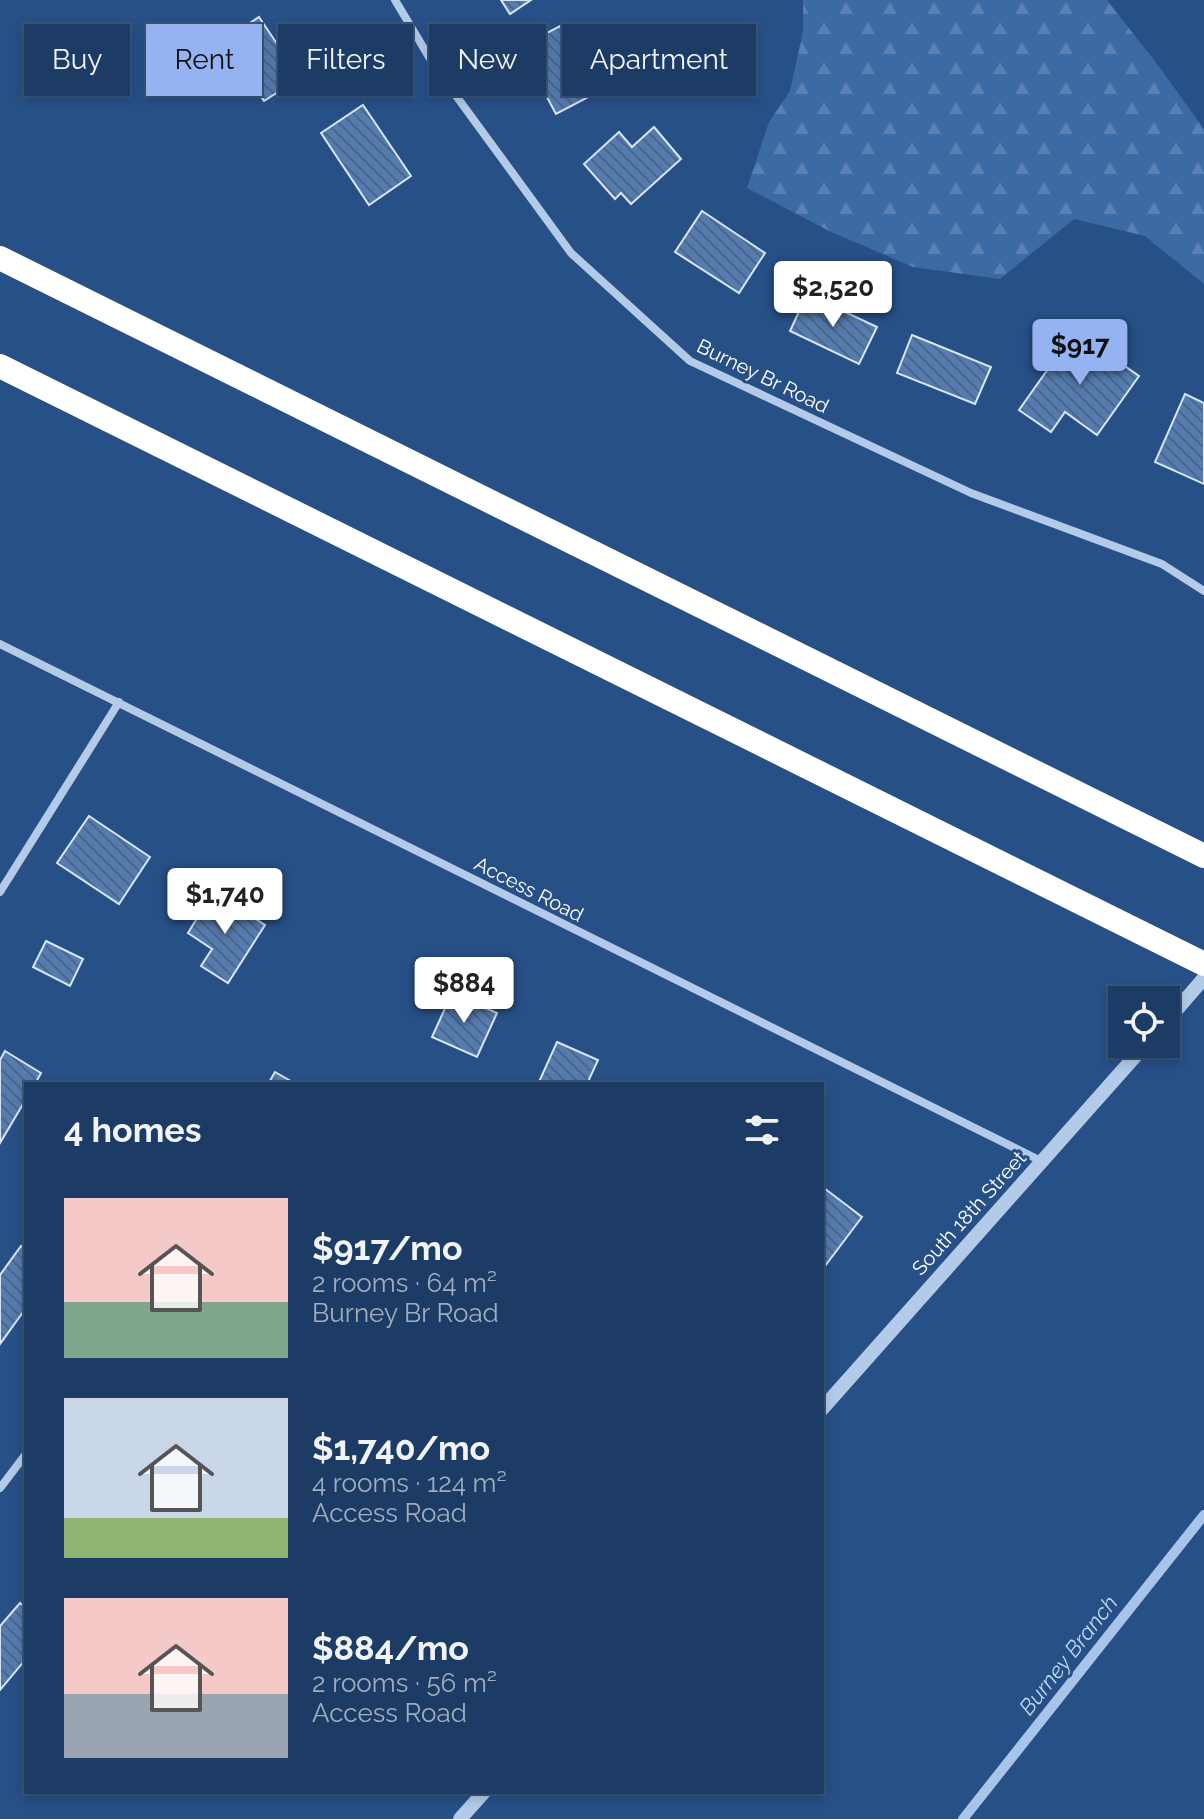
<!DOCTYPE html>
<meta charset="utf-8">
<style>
body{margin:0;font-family:Raleway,sans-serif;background:#25436b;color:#f1f3f6;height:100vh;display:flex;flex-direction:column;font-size:30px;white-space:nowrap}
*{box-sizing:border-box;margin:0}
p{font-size:26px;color:#a0adbf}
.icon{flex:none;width:44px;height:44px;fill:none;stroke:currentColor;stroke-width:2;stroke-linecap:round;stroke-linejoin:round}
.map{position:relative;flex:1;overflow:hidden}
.sheet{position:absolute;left:24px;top:1082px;width:800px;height:712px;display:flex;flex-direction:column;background:#1d3c65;border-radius:0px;box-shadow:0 4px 12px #0003,0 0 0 2px #3b5679}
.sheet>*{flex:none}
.top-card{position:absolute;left:24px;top:24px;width:800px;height:72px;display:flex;gap:16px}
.fabs{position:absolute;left:1108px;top:986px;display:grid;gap:16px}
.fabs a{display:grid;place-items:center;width:72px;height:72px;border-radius:0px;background:#1d3c65;box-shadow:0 4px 12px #0003,0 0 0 2px #3b5679;font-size:40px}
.price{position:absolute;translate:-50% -68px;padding:0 18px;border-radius:8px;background:#fff;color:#222;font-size:26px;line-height:52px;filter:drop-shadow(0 2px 4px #0008)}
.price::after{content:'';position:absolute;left:50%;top:48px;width:24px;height:18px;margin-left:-12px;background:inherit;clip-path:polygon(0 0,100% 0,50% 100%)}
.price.active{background:#95b2f1;color:#111}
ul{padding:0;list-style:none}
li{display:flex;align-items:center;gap:24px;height:200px;padding:0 40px}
li span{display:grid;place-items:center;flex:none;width:224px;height:160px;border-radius:0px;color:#555}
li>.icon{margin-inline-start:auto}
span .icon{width:96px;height:96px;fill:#fffc;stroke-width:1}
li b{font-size:34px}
h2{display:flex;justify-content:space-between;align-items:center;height:96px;padding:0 40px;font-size:34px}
.tag{padding:0 28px;border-radius:0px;background:#1d3c65;box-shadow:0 4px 12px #0003,0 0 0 2px #3b5679;font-size:28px;line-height:72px}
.tag.active{background:#95b2f1;color:#111}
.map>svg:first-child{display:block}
.forest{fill:url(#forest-firs)}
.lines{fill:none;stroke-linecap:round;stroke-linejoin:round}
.stream{stroke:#a8c5e9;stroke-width:10}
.building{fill:url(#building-back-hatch);stroke:#d7e5f6;stroke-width:2}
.minor{stroke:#b3cbe8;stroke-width:8}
.tertiary{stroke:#b3cbe8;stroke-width:14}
.motorway{stroke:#fff;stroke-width:24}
.labels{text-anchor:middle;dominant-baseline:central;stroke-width:6;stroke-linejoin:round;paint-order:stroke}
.street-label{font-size:20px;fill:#fff;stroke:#275087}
.water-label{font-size:22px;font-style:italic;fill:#bfd5ef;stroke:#275087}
</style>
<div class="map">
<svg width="1204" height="1819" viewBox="0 0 1204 1819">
<defs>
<pattern id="forest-firs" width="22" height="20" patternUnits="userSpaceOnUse" patternTransform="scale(2)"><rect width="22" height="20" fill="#3c6aa3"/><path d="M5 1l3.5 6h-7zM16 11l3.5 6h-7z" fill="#5980b1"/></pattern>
<pattern id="building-back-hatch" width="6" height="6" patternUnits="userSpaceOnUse" patternTransform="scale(2)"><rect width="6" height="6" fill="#547cb0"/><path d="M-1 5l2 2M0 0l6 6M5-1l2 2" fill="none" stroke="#506683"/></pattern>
</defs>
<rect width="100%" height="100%" fill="#275087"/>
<!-- forest -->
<path class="forest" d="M803,0H1107L1157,64L1204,129V284L1145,236L1074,219L1000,279L913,267L829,231L747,188L769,122L790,91L803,31Z"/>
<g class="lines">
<!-- stream -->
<path class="stream" d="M963,1819L1204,1515"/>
</g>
<!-- building -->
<path class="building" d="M501,0H531L510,14Z
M259,17L300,78L264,101L224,40Z
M560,26L596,93L556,114L520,47Z
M363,105L411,176L369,205L321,133Z
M654,127L681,159L631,204L621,193L615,199L584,164L619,132L632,147Z
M702,211L765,253L739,293L675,252Z
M807,294L877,327L859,364L790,331Z
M1075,331L1139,376L1097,435L1065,412L1051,432L1019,410Z
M912,335L991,367L975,404L897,373Z
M1185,394L1204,403V484L1155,462Z
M89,816L150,857L119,904L57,863Z
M213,892L265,925L228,983L201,966L212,949L188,933Z
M46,941L83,959L70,986L33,967Z
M452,993L497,1013L477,1057L432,1037Z
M557,1042L598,1060L587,1084H538Z
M5,1051L41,1073L35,1084H26V1099L0,1143V1060Z
M275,1072L296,1084H268Z
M824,1188L862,1217L822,1270V1190Z
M21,1246L26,1250V1308L0,1344V1275Z
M20,1603L26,1608V1659L0,1690V1626Z"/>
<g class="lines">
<!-- minor -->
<path class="minor" d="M395,0L435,67L571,253L690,361L971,493L1162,564L1204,591
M0,644L1043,1162
M0,892L119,702
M0,1488L26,1454"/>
<!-- tertiary -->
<path class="tertiary" d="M1166,1022L1204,978
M822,1409L1146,1044
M460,1819L484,1792"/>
<!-- motorway -->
<path class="motorway" d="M0,258L1204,856
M0,366L1204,964"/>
</g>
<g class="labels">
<!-- street labels -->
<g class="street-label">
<text transform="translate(763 376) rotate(26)">Burney Br Road</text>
<text transform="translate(529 889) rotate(27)">Access Road</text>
<text transform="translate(969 1213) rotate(-48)">South 18th Street</text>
</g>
<!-- water labels -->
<g class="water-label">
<text transform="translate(1068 1655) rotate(-52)">Burney Branch</text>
</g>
</g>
</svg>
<div class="fabs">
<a><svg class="icon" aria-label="locate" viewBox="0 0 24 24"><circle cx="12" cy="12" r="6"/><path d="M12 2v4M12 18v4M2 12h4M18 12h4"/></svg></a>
</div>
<b class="price" style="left:833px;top:329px">$2,520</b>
<b class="price active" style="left:1080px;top:387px">$917</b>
<b class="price" style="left:225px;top:936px">$1,740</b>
<b class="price" style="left:464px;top:1025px">$884</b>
<div class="top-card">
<a class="tag">Buy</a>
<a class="tag active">Rent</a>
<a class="tag">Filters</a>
<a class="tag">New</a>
<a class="tag">Apartment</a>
</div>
<section class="sheet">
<h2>4 homes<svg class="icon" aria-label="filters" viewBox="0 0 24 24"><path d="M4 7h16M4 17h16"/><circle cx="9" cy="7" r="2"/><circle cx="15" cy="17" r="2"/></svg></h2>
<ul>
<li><span style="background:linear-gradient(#f6c9c9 65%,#7fa58c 0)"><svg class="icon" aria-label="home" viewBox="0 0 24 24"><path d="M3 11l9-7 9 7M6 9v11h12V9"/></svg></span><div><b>$917/mo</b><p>2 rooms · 64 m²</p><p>Burney Br Road</p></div></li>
<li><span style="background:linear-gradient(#c9d6e8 75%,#8fb573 0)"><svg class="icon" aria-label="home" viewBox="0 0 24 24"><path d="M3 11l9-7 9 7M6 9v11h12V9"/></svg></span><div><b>$1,740/mo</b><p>4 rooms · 124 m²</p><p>Access Road</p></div></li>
<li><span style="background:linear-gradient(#f6c9c9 60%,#9aa5b1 0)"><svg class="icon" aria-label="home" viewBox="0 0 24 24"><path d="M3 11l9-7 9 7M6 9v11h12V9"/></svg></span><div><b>$884/mo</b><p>2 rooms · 56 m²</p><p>Access Road</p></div></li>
</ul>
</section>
</div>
